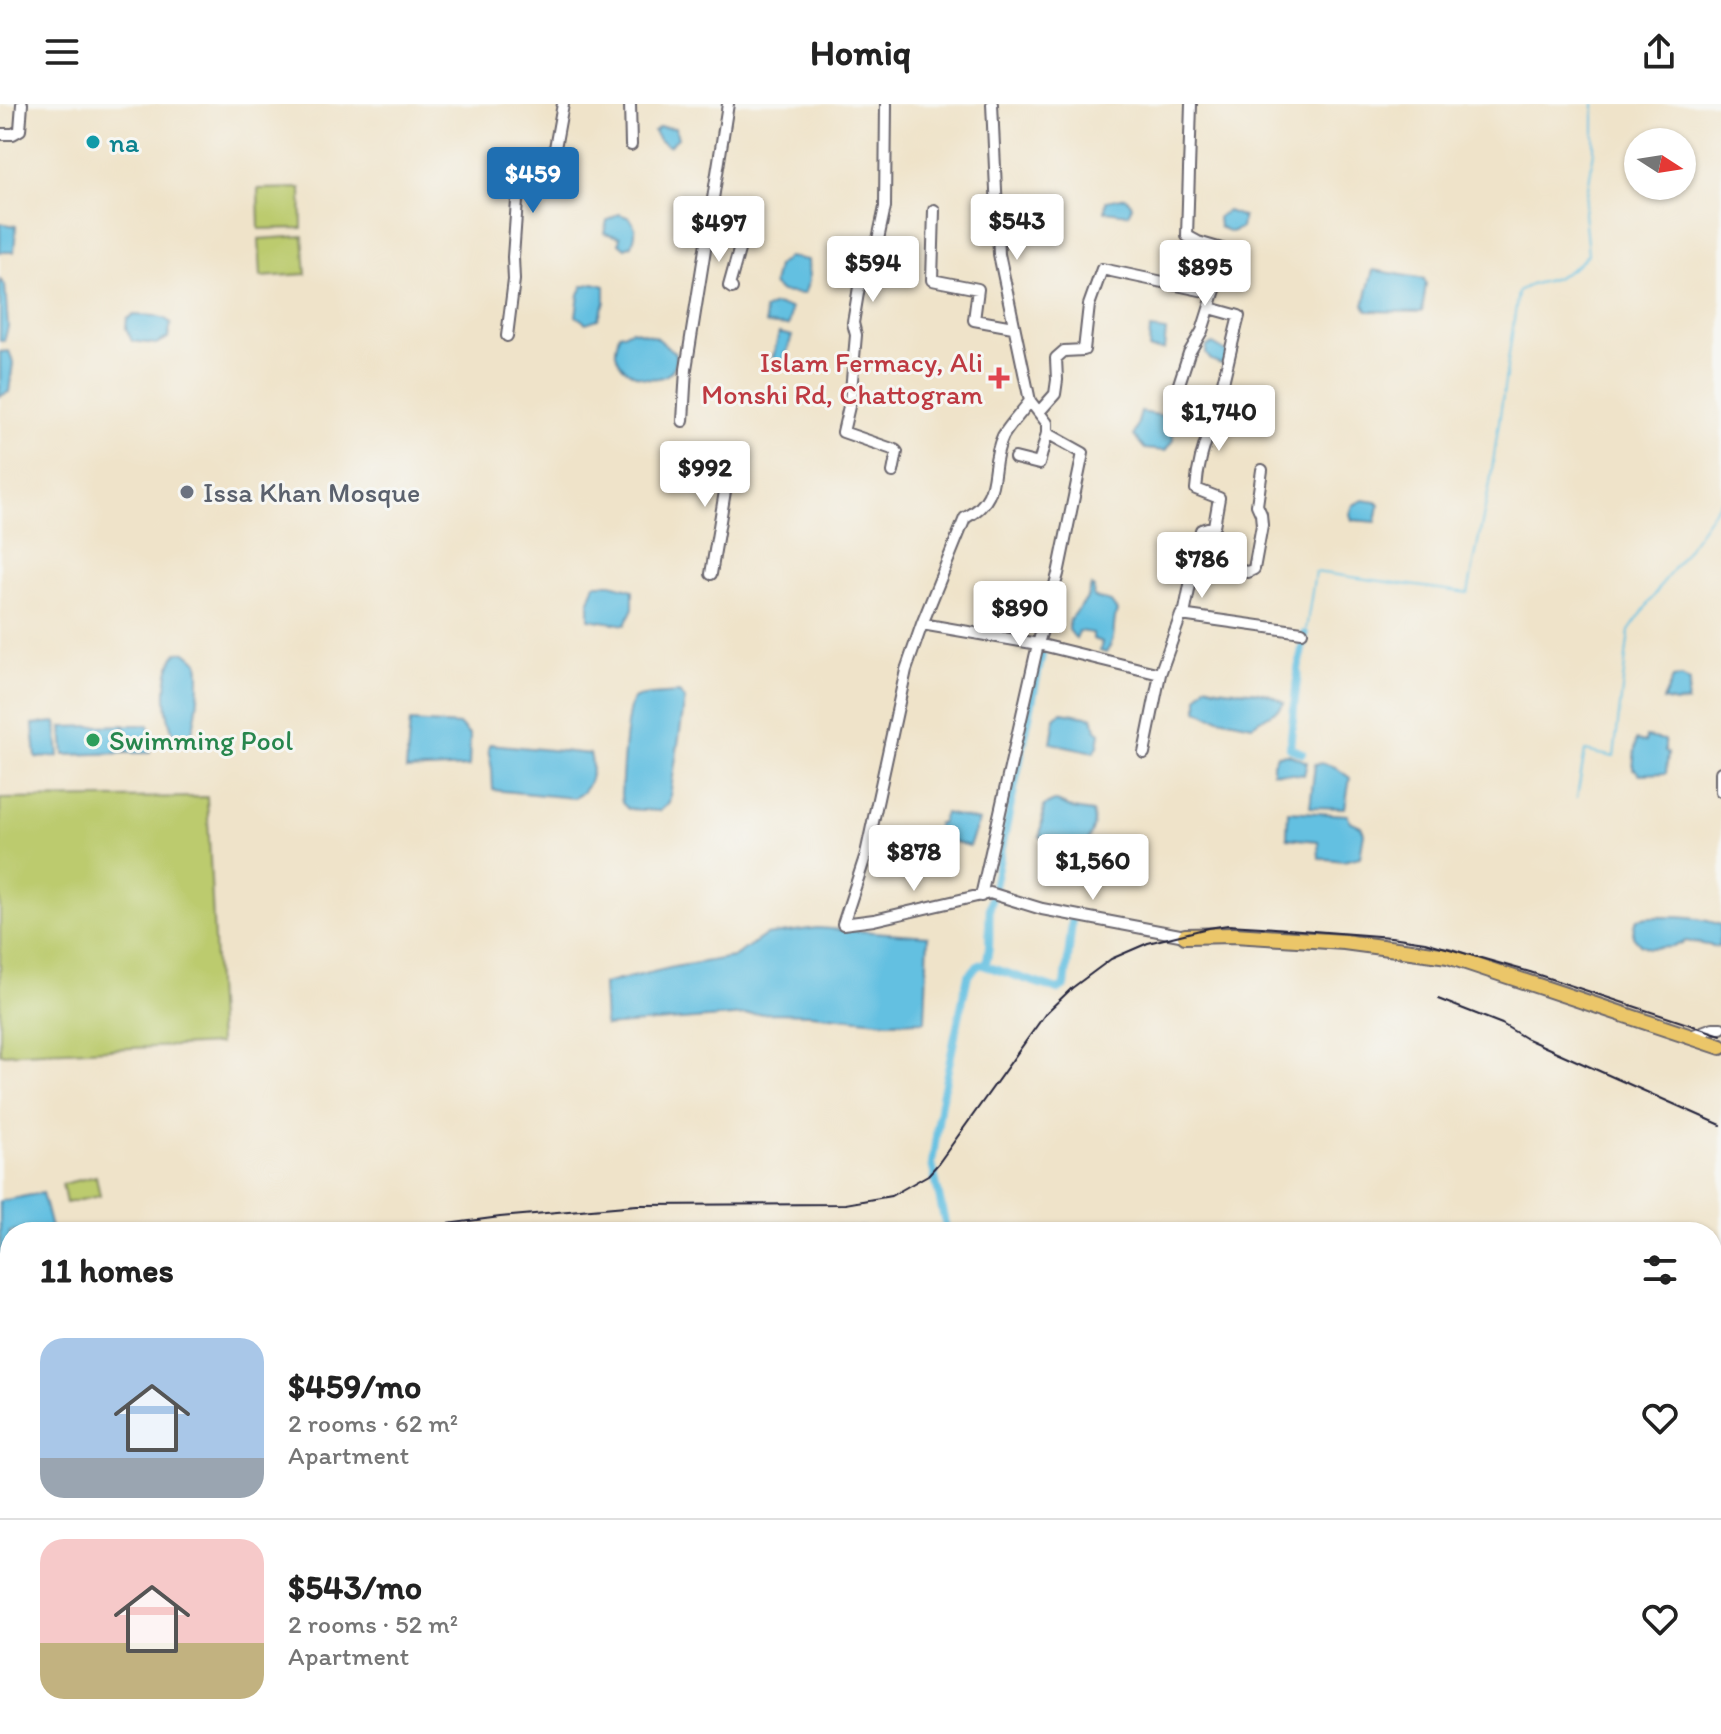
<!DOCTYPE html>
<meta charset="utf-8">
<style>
body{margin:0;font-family:Itim,sans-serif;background:#f6f6f6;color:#222;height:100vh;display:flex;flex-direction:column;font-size:30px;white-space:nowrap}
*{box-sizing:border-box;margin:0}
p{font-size:26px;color:#767676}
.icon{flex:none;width:44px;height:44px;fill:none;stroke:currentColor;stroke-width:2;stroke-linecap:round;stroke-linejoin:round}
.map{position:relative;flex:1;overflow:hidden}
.side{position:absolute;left:0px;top:1118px;width:1722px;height:512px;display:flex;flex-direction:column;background:#fff;border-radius:32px 32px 0 0;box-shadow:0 2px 6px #0004}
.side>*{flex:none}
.needle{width:52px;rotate:102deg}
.fabs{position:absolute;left:1624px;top:24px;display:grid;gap:16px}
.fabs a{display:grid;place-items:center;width:72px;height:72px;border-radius:50%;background:#fff;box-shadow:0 2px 6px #0004;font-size:40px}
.price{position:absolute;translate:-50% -68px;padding:0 18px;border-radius:8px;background:#fff;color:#222;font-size:26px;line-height:52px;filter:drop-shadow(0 2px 4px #0008)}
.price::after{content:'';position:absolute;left:50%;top:48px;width:24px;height:18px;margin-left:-12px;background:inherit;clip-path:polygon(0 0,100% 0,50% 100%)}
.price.active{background:#1f6fb2;color:#fff}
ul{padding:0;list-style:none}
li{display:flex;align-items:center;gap:24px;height:200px;padding:0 40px}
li+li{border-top:2px solid #e0e0e0}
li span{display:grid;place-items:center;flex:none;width:224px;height:160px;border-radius:24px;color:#555}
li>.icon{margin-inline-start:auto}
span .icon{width:96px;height:96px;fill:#fffc;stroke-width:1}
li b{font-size:34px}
h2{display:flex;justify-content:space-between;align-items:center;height:96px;padding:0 40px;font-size:34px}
header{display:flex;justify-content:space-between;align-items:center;height:104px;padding:0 40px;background:#fff;font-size:36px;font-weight:800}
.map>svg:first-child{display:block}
.green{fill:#bccb6e;stroke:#6f7654;stroke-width:2}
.water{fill:#63c0e1;stroke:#42718e;stroke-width:2}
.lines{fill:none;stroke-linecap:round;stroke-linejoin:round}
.stream{stroke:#63c0e1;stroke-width:2}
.canal{stroke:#63c0e1;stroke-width:8}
.ferry{stroke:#395975;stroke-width:2;stroke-dasharray:10 8;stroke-linecap:butt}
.minor-casing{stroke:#6a666d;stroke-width:14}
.highway-casing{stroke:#6a666d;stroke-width:18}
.minor{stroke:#fff;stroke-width:10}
.highway{stroke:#ebc669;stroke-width:14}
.rail{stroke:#22223b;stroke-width:2}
.culture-dot{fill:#0f9aa8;stroke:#f6f6f2;stroke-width:3}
.health-dot{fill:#e0444e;stroke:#f6f6f2;stroke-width:3}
.worship-dot{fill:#6b7280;stroke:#f6f6f2;stroke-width:3}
.leisure-dot{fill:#2e9e5b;stroke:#f6f6f2;stroke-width:3}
.labels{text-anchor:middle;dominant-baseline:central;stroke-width:6;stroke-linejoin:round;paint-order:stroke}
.culture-label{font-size:28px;fill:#0d838f;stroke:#f6f6f2;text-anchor:start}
.health-label{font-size:28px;fill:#be3a42;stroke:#f6f6f2;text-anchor:end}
.worship-label{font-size:28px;fill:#5b616d;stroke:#f6f6f2;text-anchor:start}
.leisure-label{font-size:28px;fill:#27864d;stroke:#f6f6f2;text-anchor:start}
</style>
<header><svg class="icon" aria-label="menu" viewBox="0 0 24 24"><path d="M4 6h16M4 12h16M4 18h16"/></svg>Homiq<svg class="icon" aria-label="share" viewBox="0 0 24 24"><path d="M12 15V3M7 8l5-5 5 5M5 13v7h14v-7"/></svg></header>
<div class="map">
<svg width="1721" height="1630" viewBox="0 0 1721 1630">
<rect width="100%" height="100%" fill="#f6f6f2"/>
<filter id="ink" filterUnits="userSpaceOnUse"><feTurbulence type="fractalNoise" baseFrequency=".0125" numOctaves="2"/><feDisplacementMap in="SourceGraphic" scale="16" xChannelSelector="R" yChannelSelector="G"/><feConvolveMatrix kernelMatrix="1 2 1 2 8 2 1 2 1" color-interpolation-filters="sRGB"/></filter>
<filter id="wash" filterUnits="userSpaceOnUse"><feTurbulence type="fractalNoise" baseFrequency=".006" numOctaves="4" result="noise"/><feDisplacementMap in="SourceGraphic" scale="32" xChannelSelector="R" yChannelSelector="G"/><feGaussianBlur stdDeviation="1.8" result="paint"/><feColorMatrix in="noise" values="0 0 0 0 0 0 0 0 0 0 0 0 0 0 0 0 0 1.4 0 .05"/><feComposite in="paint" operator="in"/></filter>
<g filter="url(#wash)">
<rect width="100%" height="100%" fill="#efe3c9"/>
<!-- green -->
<path class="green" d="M301,84L302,124L259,125L258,85Z
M303,132L306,170L261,173L259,135Z
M207,693L219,940L0,950V695Z
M96,1072L100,1092L66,1099L62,1080Z"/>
<!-- water -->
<path class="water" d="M659,23L675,24L678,34L669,42L660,37L654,28Z
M1126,93L1132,102L1128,110L1105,107L1106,97Z
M1227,107L1243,113L1241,124L1231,128L1219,123L1218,113Z
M619,110L630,114C637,124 636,130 632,141L625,144L619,139L620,133L604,129L607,117Z
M0,119L16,122L14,148H0Z
M788,153L808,156L809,177L804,190L781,188L773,181L777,162Z
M1373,166L1424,175L1426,180L1422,208L1367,207L1364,200Z
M0,176L5,181L8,223L4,237H0Z
M594,179L605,182V198L598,215L586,219L576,212L579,190L583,182Z
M774,201L791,204L789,222L766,220L764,206Z
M134,211C148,212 160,210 171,219L168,234L156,240L132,237L126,224L127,215Z
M1150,225L1166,227L1164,246L1149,245Z
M632,226L656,233L675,249C682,286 621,280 616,249C615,244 618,236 619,230Z
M779,229L792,232L783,259L772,257Z
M1213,240L1228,249L1225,259L1221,260L1211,256L1206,250L1207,242Z
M9,247L13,259L9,288L0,292V248Z
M1141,308L1164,312L1173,322V336L1165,347L1145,345L1134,332Z
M1363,396L1376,398L1379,401L1376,418L1352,416L1350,410L1353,401Z
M595,480H611L633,486V504L625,521L589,515V497Z
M1091,482L1094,484L1093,493L1111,498L1117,507C1111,523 1118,532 1106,549L1100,547L1102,538L1093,535V529L1079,527L1076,535L1069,526V517L1086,496Z
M186,548L198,558C201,580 197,621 187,641L183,643C163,627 160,568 177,549Z
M1682,573L1690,578L1687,598L1675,599L1663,596L1673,574Z
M1206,581C1232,591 1261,580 1284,599L1280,604L1252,621L1209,612L1198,606V593Z
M679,589L685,595L669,699L660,707L628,705L622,699L621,691C622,676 625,603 634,595C639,590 670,590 679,589Z
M1062,608L1093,613L1096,626L1100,629L1098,642L1094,648L1051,639L1055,614Z
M56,618L59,652L36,654L33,620Z
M410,618L460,621L470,632L469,663L406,666Z
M124,621V649L64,651L62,623Z
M125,621H149L150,649H126Z
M1646,633L1665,636V648L1668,649L1666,669L1640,670L1633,664L1636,636L1645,638Z
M490,640L590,650C595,666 590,688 573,694L493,686L492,665L488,645Z
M1288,650L1307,658L1304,671L1273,668V659L1277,651Z
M1322,659L1335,663L1350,674L1345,704L1310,703L1315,660Z
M1054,697L1073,705L1092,708C1097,720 1091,730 1086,741C1071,746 1054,738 1040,733L1044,702Z
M1288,707L1347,711L1350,717L1361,722L1364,729L1360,753L1343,757L1319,754L1318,737L1287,734Z
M945,709L979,717L969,742L945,735L941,740L931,734L932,727L936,726L938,719H941Z
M1648,813C1673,813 1697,812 1721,821L1719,843L1686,837L1673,843L1649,844L1640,840L1633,832L1634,820L1637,815Z
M817,824L928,832L925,917L888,918L811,910L771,909L605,922L603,880L674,863L733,853L766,831Z
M42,1089L52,1128H10V1178L0,1181V1097Z
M761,1119L955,1128H509Z
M10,1239V1620H1712V1388L1721,1392V1630H0V1242Z"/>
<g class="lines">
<!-- stream -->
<path class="stream" d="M1306,526L1315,468L1468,489L1490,379L1518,189C1526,179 1543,179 1555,174C1568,168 1579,161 1588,150L1584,109L1594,47V0
M1577,693L1585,647L1614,653L1629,527L1721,397"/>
<!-- canal -->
<path class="canal" d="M1302,649L1290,644L1298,565L1305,530
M985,862C992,842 988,823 990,802L1042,550
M947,1128L932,1060L941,998L968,871L980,860L1058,886L1065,882L1072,818"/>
<!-- ferry -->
<path class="ferry" d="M558,1630V1620"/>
</g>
</g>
<g filter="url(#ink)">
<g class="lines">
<!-- minor casing -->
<g class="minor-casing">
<path id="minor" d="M630,0L631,41
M886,0L885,103L874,154L864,165L860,177L853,219L856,231L850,298L843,328L895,346L897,348L893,368
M0,30H13L20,26L22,0
M934,106L932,176L978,185L974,216L1013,223
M709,112L746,121L729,182L732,184
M507,232L514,176L513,153L517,97L522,85L548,59L555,44L563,0
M1178,283L1189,249L1202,227L1214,189
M1030,297C1022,308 1010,320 1003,332C987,365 1005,393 965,414L922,520L906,566L866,750L843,820L874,816L990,789L1042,805L1185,832
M1039,308L1055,290L1057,276L1056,254L1064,247L1084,246L1089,201L1102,165L1214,189L1228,149L1225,146L1198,138L1187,132L1191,0
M683,317L686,265L728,0
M1015,354L1039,360L1047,329
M1195,460L1248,468L1254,465L1262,421L1261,410L1257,401L1262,366
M711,470L732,346
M1181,511L1185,506L1201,426L1214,422L1219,394L1196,385C1198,354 1208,333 1216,305C1225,274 1231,242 1239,212L1210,204
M922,520L1038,540L1160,570
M1144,649L1160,570L1181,511L1302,528
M1721,668V687
M981,792L1038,540L1058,470L1083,349L1047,329V319L1030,297L999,150L992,0
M1691,932L1713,924H1721"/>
</g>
<!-- highway casing -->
<g class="highway-casing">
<path id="highway" d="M1185,832L1234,831L1344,838L1448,852L1721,943"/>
</g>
<!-- minor -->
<use href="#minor" class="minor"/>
<!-- highway -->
<use href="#highway" class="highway"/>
<!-- rail -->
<path class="rail" d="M1438,895L1502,920L1525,934L1721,1021
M386,1128L500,1113L637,1101L845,1100L891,1092L928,1071L938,1060L1046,909L1072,884L1111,855L1148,839L1208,824L1228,821L1262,823L1391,833L1425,838L1530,868L1721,931
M0,1227L10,1224"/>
</g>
</g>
<!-- markers -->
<circle class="culture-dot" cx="93" cy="38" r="8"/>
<path class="health-dot" d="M995 262h8v8h8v8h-8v8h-8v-8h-8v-8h8z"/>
<circle class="worship-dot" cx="187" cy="388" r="8"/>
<circle class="leisure-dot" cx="93" cy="636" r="8"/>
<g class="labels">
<!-- culture labels -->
<g class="culture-label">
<text x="109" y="38">na</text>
</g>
<!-- health labels -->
<g class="health-label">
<text x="983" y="258">Islam Fermacy, Ali<tspan x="983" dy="32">Monshi Rd, Chattogram</tspan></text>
</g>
<!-- worship labels -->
<g class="worship-label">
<text x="203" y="388">Issa Khan Mosque</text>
</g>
<!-- leisure labels -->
<g class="leisure-label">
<text x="109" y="636">Swimming Pool</text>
</g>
</g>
</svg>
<div class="fabs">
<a><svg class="needle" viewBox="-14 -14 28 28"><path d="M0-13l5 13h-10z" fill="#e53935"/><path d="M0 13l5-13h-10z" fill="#767676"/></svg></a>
</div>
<b class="price active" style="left:533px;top:111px">$459</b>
<b class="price" style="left:1017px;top:158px">$543</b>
<b class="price" style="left:719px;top:160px">$497</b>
<b class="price" style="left:873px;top:200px">$594</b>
<b class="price" style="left:1205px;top:204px">$895</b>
<b class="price" style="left:1219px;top:349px">$1,740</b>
<b class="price" style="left:705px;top:405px">$992</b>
<b class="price" style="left:1202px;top:496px">$786</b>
<b class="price" style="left:1020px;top:545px">$890</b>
<b class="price" style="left:914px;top:789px">$878</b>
<b class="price" style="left:1093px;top:798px">$1,560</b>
<section class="side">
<h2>11 homes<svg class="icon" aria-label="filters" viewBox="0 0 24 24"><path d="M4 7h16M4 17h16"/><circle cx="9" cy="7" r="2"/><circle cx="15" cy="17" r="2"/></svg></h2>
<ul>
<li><span style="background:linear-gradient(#a9c7e8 75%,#9aa5b1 0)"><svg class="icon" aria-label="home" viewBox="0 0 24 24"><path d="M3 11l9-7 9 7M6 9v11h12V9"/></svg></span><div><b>$459/mo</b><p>2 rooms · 62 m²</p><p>Apartment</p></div><svg class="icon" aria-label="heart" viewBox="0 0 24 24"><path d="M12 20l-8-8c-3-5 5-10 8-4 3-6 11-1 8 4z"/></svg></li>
<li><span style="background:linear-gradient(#f6c9c9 65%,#c2b280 0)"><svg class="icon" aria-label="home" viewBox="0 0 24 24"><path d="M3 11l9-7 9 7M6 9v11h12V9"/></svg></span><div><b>$543/mo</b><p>2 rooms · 52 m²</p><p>Apartment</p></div><svg class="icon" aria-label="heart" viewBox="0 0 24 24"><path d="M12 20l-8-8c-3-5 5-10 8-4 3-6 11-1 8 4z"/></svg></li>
</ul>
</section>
</div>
